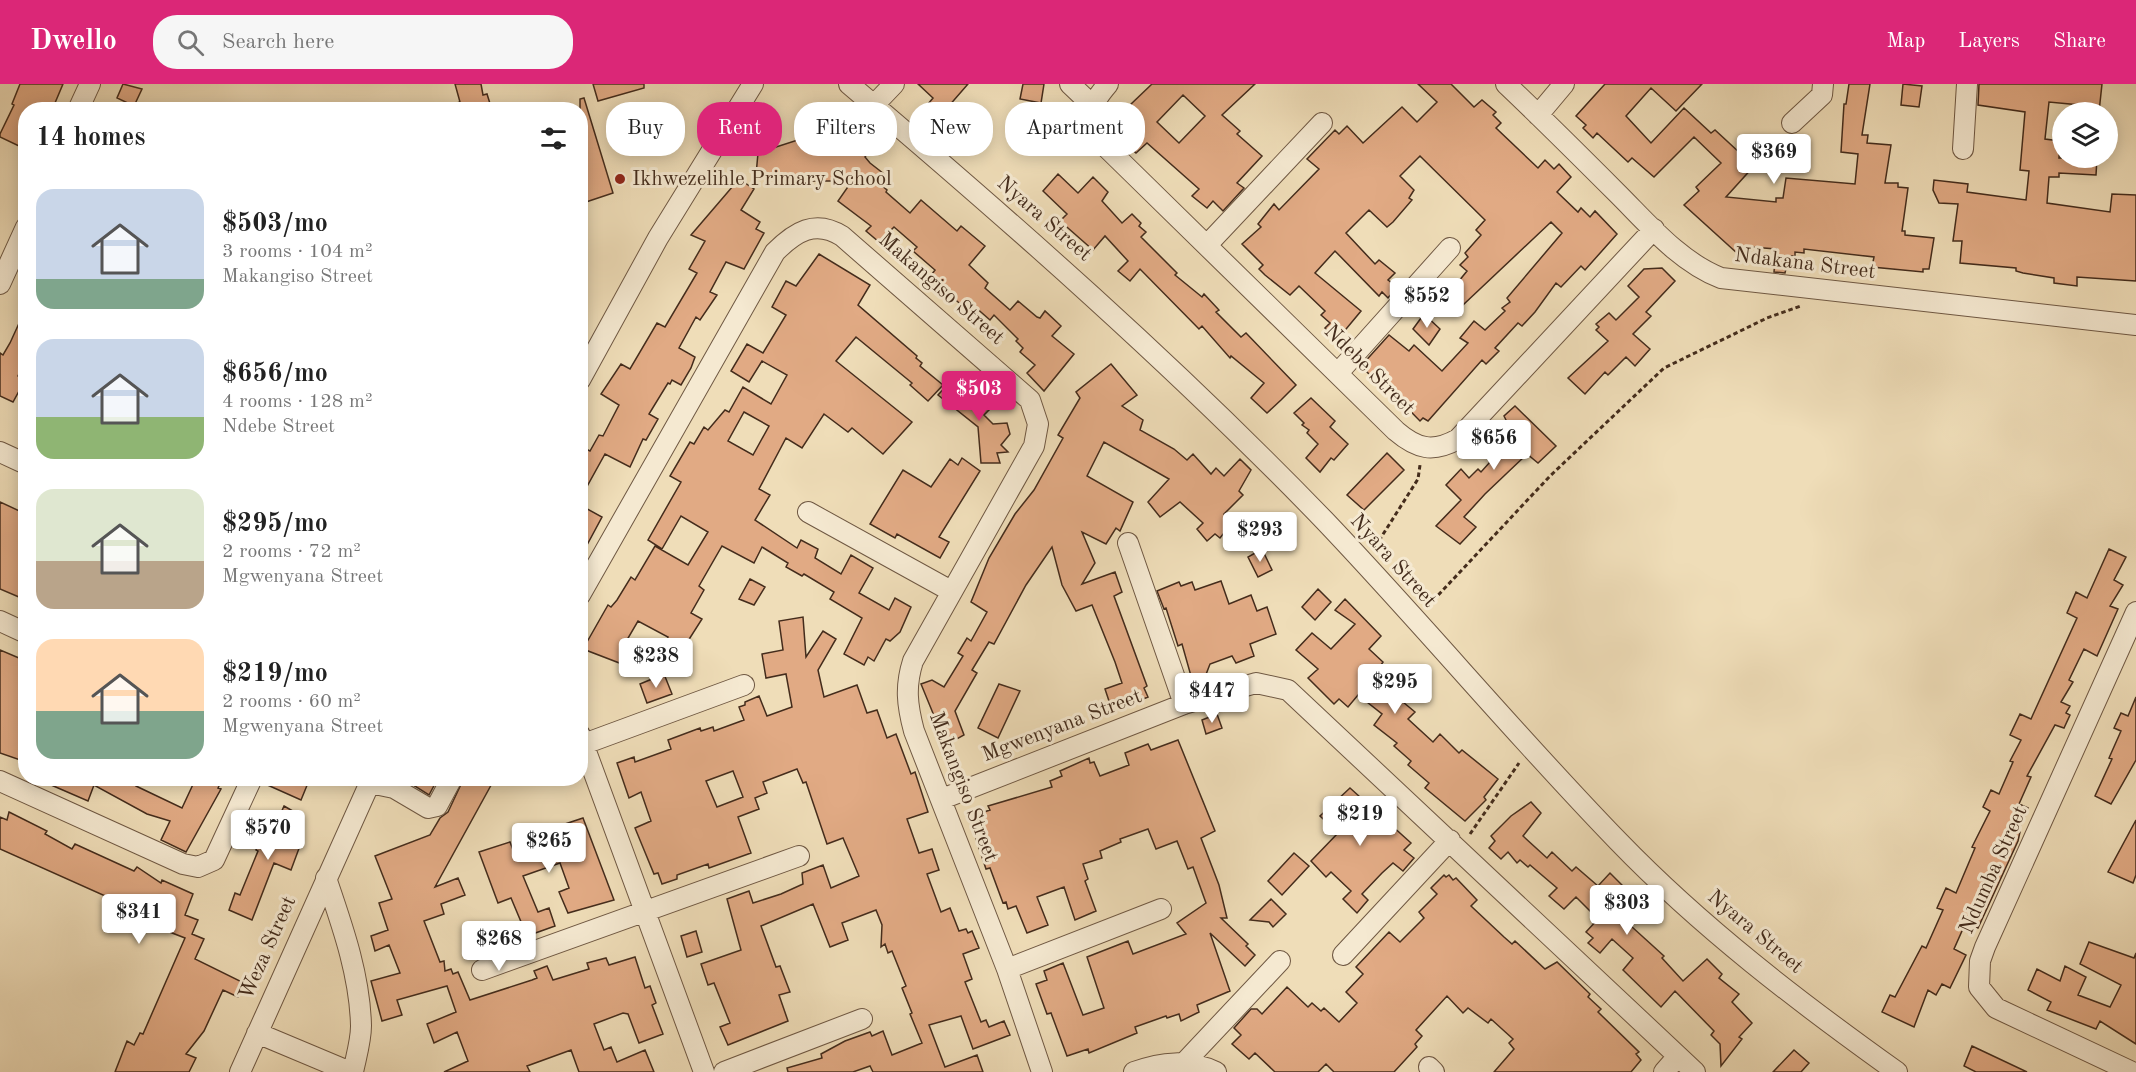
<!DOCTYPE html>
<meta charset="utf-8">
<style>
body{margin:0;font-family:"Old Standard TT",serif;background:#f6f6f6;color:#222;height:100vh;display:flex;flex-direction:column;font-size:22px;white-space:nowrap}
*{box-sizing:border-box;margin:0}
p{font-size:20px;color:#767676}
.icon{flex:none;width:33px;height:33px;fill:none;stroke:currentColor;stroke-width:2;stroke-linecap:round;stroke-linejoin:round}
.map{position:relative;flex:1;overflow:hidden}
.drawer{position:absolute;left:18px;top:18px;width:570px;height:684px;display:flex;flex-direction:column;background:#fff;border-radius:24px;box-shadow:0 3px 15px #0003}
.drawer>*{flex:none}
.top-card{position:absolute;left:606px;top:18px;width:570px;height:54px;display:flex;gap:12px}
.controls{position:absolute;left:2052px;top:18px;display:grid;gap:12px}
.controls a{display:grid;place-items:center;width:66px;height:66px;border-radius:50%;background:#fff;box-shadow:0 3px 15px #0003;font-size:30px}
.price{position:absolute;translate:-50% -51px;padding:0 14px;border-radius:6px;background:#fff;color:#222;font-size:20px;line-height:39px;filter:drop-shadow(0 2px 3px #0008)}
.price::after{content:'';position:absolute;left:50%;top:36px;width:18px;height:14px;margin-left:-9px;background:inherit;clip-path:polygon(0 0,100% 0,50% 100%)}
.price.selected{background:#db2777;color:#fff}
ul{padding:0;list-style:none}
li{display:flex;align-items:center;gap:18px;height:150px;padding:0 18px}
li span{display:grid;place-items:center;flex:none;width:168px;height:120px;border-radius:18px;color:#555}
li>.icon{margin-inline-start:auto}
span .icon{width:72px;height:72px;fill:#fffc;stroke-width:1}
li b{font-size:26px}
h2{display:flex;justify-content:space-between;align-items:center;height:72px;padding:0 18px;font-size:26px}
.tag{padding:0 21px;border-radius:24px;background:#fff;box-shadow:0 3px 15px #0003;font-size:21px;line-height:54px}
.tag.selected{background:#db2777;color:#fff}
header{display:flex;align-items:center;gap:36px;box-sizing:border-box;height:84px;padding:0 30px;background:#db2777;color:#fff}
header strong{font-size:28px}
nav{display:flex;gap:33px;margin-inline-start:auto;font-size:21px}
.search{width:420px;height:54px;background:#f6f6f6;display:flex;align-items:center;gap:15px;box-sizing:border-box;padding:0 21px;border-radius:24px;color:#767676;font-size:22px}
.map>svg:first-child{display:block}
.building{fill:#e1aa84;stroke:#442c1c;stroke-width:1.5;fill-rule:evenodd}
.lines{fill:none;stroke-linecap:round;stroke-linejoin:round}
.minor-casing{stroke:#6f5843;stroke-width:22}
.path{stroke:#442c1c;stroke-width:3;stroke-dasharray:4.5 3;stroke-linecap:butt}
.minor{stroke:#f5e9d1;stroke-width:20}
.poi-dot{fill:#8f2418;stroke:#f5e9d1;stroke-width:2}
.labels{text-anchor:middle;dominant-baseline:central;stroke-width:6;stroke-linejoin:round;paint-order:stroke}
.poi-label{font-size:21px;fill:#442c1c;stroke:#f5e9d1;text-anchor:start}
.street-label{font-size:21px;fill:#442c1c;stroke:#f5e9d1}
</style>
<header>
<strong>Dwello</strong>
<div class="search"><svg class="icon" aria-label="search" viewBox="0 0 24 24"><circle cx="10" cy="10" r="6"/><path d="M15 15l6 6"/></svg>Search here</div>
<nav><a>Map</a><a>Layers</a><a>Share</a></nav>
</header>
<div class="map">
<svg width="2136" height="988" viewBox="0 0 2136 988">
<rect width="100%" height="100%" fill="#efddb8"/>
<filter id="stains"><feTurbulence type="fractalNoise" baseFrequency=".00333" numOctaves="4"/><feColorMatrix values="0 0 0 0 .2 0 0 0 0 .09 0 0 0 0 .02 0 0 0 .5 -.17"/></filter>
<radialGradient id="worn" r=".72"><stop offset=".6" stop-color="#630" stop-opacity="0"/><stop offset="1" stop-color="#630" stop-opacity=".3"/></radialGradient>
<!-- building -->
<path class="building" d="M20,0H63L52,26L38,20L35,26H26V48L19,62L0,53V50L14,21L12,20Z
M123,0L142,5L134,22L117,14Z
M455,0H481L483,11L487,10L492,26H448L447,22L460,18Z
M593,0H644V4L598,17Z
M918,0H968L941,31L928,20L933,14Z
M1023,0H1044L1041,19L1020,15Z
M1152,0H1255L1222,31L1240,47L1237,50L1262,72L1237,99L1244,104L1223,127L1213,117L1207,124L1192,112L1199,105L1147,59L1136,69L1107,43ZM1183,11L1205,32L1179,59L1157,38Z
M1418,0H1451L1474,23L1482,16L1496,28L1493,31L1501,39L1496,44L1538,84L1545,76L1554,85L1559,80L1571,93L1557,108L1578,128L1581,124L1590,133L1595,127L1617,150L1585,186L1581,182L1561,203L1556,199L1535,228L1522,242L1518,239L1495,264L1499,267L1486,280L1482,276L1428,337L1423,334L1420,337L1374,290L1372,293L1361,282L1389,251L1409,267L1414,261L1442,287L1468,259L1460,254L1474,237L1485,246L1505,227L1502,224L1510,218L1507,214L1562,149L1551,138L1463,221L1450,208L1467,187L1460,181L1468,173L1465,169L1481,151L1476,146L1485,136L1420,72L1400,92L1414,106L1409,114L1412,116L1393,138L1387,143L1369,126L1346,149L1375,180L1379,176L1395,189L1388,196L1397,203L1388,214L1382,208L1379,212L1335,167L1315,189L1361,227L1337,256L1325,244L1330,239L1321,231L1325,227L1299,202L1290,211L1265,191L1259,185L1263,181L1242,160L1261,143L1258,140L1274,120L1279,126L1319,85L1307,75L1335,46L1339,50L1347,42L1363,59L1402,23L1417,38L1437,18Z
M1605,0H1702L1676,27L1651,4L1626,32L1651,59L1684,24L1711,49L1715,46L1754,82L1726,113L1776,118V114H1783L1786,94L1855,100L1858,70L1841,68L1844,20H1846L1849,0H1870L1862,51H1868L1867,59L1891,61L1885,99H1898V103L1908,104L1902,147H1905V151L1934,154L1929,185H1923V188L1872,183L1874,173L1804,165V169L1795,168V172H1789L1785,189L1774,188L1776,165L1739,162L1738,170L1684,121L1699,107L1696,103L1721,79L1694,53L1654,93L1632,74L1628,78L1597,49L1593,54L1583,44L1586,41L1576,32Z
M1903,0L1922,2L1919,23L1901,21Z
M1979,0H2102L2099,28H2079L2080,21L2049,18L2045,55L2060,57L2059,74H2097L2096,91L2059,89V93H2049L2047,119L2110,128L2112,110L2136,111V197L2077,193V202L2054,199V194L2023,189L2016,187V184L1960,179L1962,157H1953L1958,120L1939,119L1933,106L1934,96L1968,100L1967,108L2026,116L2029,87L2020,86L2025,28L1978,21Z
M584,14L613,109L586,118L580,99V15Z
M801,51L844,55L855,60L867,70L865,73L870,79L888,93L881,101L887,106L886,108L910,129L921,116L957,147L961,142L985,162L969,181L988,199L985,204L1010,226L1018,217L1037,233L1040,234L1045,227L1061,242L1052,252L1074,270L1044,307L1027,289L1035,281L1020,268L1023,264L1016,257L1018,255L994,231L990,236L974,222L969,227L929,194L935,186L913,167L917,163L894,143L879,158L866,147L871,142L838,117L852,97H807L784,103L781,91H756L759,58L772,59L773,64L801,55Z
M1058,90L1078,109L1093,93L1108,108L1102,117L1122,139L1132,130L1141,139L1139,142L1146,148L1141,153L1177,189L1175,191L1202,213L1204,210L1219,226L1216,228L1241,253L1246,249L1296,301L1281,316L1267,329L1251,314L1264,299L1231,272L1230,274L1202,242L1199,245L1140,185L1130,197L1118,187L1128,177L1105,152L1093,166L1060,137L1067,130L1043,107Z
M739,95L754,105L741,126L760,138L756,145L764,149L744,185L726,178L710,208L717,211L700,236L696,233L679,264L695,273L691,284L681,301L672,296L670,300L668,299L649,330L658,335L646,356L643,355L630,383L605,370L580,415V362L590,367L599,351L603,352L619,321L601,310L621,280L630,285L657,239L665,243L697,189L689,185L705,157L691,151Z
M819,170L870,201L858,221L917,272L916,274L922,279L920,282L943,301L928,317L910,301L912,299L856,253L836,277L912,338L883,370L852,344L848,348L824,330L802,364L786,354L759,405L770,411L755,436L797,464L801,456L818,465L815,474L841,490L851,471L873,484L859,509L889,526L895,514L911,523L900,548L890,557L886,555L874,577L868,573L864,581L844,570L862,534L830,515L834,508L804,490L802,492L786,483L788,479L762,463L754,479L722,462L699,502L704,506L691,529L702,535L674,579L659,570L668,553L638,537L624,561L631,565L622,580L583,565L608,521L611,523L617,516L631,493L635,496L655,462L688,481L708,448L681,432L662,465L648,456L681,398L670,392L690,358L694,360L704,343L708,346L725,326L729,328L743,303L771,320L787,291L762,277L749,298L731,287L747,260L763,269L786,231L772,223L786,197L796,202ZM744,328L769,342L753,371L728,357Z
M1662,184L1675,197L1646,228L1651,232L1633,250L1650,265L1635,282L1626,273L1608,291L1605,288L1585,310L1568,294L1608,257L1596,246L1599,243L1596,240L1609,229L1616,236L1639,213L1628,202L1644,185Z
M26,224V275L18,292L25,296L13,318L0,312V269L3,271L10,259Z
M1424,230L1440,245L1429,261L1413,245Z
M1111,280L1137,311L1122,322L1143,336L1140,346L1174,365L1187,376L1193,370L1211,390L1216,384L1224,392L1240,375L1251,386L1239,407L1243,411L1224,430L1232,439L1220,454L1215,450L1207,457L1197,445L1203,439L1180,418L1160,433L1148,418L1169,395L1104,358L1087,392L1133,418L1120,447L1116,444L1106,460L1082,448L1095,479L1082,500L1115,488L1122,508L1114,512L1147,602L1144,604L1148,613L1131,620L1129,615L1110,620L1105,605L1122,599L1115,578L1092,521L1076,527L1062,501L1052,463L1026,501L994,560L989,558L972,586L977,589L955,627L964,651L946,661L921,600L932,596L944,603L963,572L958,569L967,554L971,557L987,528L971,518L989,474L1015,430L1034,406L1063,354L1058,351L1080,314L1076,308Z
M950,298L968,316L978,307L993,322L984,331L993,340L1007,339L1010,350L1001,361L1008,368L997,369L1000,379H981L978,343L938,311Z
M1311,314L1335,337L1330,343L1348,360L1334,376L1331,374L1320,388L1306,374L1318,360L1307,349L1309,346L1302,341L1304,339L1294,329Z
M1515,322L1556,362L1538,379L1527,370L1485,410L1464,433L1476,443L1460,460L1436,442L1461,416L1446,401L1461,385L1469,394L1478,385L1481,388L1510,356L1499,342L1506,336L1504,332Z
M1387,369L1404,386L1364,426L1347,411Z
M962,374L980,387L939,453L949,458L940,474L897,450L895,454L870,440L903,386L931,403L950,375L958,381Z
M0,418L26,430V516L0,505Z
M580,421L602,433L580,474Z
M1262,465L1272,486L1258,493L1248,473Z
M2109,465L2126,473L2114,496L2123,501L2110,522L2118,525L2097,572L2084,565L2069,596L2073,598L2061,618L2070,622L2066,629L2070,631L2064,644L2055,641L2027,692L2031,693L2019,720L2028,724L2018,747L2020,748L2018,757L1978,844L1966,838L1954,865L1966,871L1950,904L1942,900L1936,911L1928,906L1914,943L1882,928L1890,911L1895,913L1922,862L1926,864L1943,826L1937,824L1946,804L1956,809L1975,764L1972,763L1990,727L1983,723L1991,706L1999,710L2013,678L2010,677L2021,656L2010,651L2020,630L2031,635L2077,534L2067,529L2076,508L2087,514Z
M750,495L765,503L754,521L739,515Z
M1221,497L1229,520L1251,511L1257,527L1267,523L1276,550L1250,560L1254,572L1236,579L1232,572L1210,580L1205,593L1197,595L1191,592L1182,560L1178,562L1166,524L1164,525L1157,507L1179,498L1181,502L1192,498L1195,506Z
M1318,505L1331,518L1315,536L1302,523Z
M1345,515L1381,552L1369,565L1383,578L1381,581L1383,584L1374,594L1415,628L1408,635L1433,658L1440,650L1459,669L1462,666L1498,695L1484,713L1486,716L1465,737L1425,704L1429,699L1408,681L1411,677L1394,662L1397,659L1374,641L1382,630L1358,611L1348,623L1339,615L1334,620L1308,594L1318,585L1296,566L1312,549L1331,565L1355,540L1335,526Z
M803,533L806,573L823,547L836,555L818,586L824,613L857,601L867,629L877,626L887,654L896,650L911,690L915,688L928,728L907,735L919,769L932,765L939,786L927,790L941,828L950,824L959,847L966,845L968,849L972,847L979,864L963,870L972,895L965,898L981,938L986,936L989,943L1004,937L1010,951L973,965L961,932L929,941L945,983L977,971L983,988H873L870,982L853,988H788L787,984L822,974L821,970L845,957L870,948L872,952L883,947L892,971L922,959L910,930L912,929L902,904L906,902L892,867L888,869L885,860L881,863L882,841L876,826L842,839L848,856L830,863L813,820L761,842L776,883L780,882L790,908L779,911L788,937L728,961L720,943L730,939L714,899L708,901L701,880L741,866L727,815L749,807L753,819L781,810L803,800L802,789L823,781L831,804L859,792L843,754L827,760L806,698L803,699L797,685L763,698L767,709L755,714L759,725L738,733L751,769L709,784L708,780L677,791V795L662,800L658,789L654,790L642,761L635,744L651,737L641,708L629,714L617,679L634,673L635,678L671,665L668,656L700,644L701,647L713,643L714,647L744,636L739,623L745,621V618L759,612L767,632L792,623L786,590L766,594L762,570L783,566L779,537ZM733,687L743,713L717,723L706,697Z
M0,566L26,577L22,591L26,592V630L20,640L26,643V678L0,669Z
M664,590L672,610L647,619L640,600Z
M999,600L1020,607L998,654L978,644Z
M2136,613V676L2111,720L2095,712L2112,675L2109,674L2121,647L2114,644L2121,629L2128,632Z
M1217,630L1222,644L1206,650L1202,636Z
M1178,656L1215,747L1201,754L1219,801L1227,834H1221L1248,860L1246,862L1255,871L1245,882L1210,849L1230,907L1197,921L1199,928L1181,937L1179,930L1167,934L1166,932L1135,943L1137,949L1089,969L1088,965L1067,972L1051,929L1047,930L1036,900L1047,896L1044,887L1063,879L1083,931L1104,924L1087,873L1128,857L1133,870L1186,850L1177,839L1206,819L1193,783L1188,785L1177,757L1156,765L1148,745L1120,755L1121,758L1100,767L1102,774L1083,780L1088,795L1085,797L1096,827L1075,836L1064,803L1037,813L1048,841L1027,849L1016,822L1008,825L1006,818L1003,819L990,784L986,785L976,755L983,753L975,731L990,726L988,722L1052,703L1050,697L1062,692L1060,687L1089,674L1090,679L1094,678L1100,692L1129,681L1125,669L1148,660L1151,666Z
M35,694H128L137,699L136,702L182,724L196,694H223L218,704L221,705L186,768L161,756L170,737L147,730L94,701L88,717Z
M264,694H297L308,699L301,716L263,699Z
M402,694H438L429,711Z
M464,694H495L435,803L458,794L465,811L441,820L444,830L424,837L440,878L444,877L445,887L451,885L453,890L458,888L470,916L532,896L537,894L534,887L547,882L553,896L589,885L587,879L606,874L609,881L635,873L645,904L650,902L656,919L652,921L663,950L639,959L628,930L623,929L594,940L604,966L611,963L617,978L645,966L654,988H579L571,966L527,982L530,988H444L468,977L457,948L434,959L427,940L456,928L447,902L397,916L402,931L382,937L371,897L400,889L389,861L375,867L371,852L388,846L379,819L392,815L375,772L430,751L440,734L448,728Z
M1350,704L1411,759L1404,766L1414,774L1403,787L1393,779L1382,789L1362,810L1368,816L1357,829L1343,815L1351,807L1331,788L1326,793L1311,777L1338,749L1320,732Z
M1531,718L1541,729L1523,752L1547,774L1552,768L1572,787L1576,783L1598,802L1610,789L1625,804L1610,823L1664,872L1662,874L1683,897L1707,875L1722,890L1719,894L1739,910L1732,918L1752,939L1739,953L1742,955L1721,982L1720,960L1711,951L1714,947L1675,907L1661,923L1623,886L1633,874L1612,855L1600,869L1588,859L1593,854L1586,848L1598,835L1576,813L1564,825L1549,812L1557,804L1530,781L1528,783L1520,776L1517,779L1508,768L1501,775L1489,764L1495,757L1491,752L1511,732Z
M284,722L298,730L292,738L300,741L294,756L301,759L291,786L274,779L252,836L229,826L235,809L240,811L258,767L256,766L258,761L254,758L261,741L273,747Z
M9,728L47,747L45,750L72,765L75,760L134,787L137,783L161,799L162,796L193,810L185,831L198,836L192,850L204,855L195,875L244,899L238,913L223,906L204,947L186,970L196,974L189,988H115L127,957L134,961L140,949L143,950L185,854L167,847L169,843L159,838L165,826L137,813L132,824L0,765V733L7,736Z
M583,734L614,816L568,829L559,808L569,804L560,779L523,792L538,828L549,824L555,842L527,852L511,814L498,819L479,768L510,758L515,771L548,760L544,747Z
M2136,736V791L2133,799L2108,788Z
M1294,769L1309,782L1282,811L1268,797Z
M1444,791L1446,793L1449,791L1453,796L1456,794L1477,816L1471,822L1504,853L1512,860L1515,857L1545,885L1557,878L1590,910L1588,913L1601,925L1598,928L1639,968L1636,970L1641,976L1631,988H1494L1514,965L1509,959L1513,955L1491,935L1488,939L1468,924L1463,929L1447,912L1416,946L1422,952L1415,960L1417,963L1394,988H1334L1326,980L1318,988H1275L1255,969L1249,975L1232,960L1241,951L1234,944L1251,925H1257L1262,930L1287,903L1308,923L1312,919L1321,927L1324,924L1339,938L1357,919L1346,908L1363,890L1356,883L1389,848L1400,858L1424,834L1419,828L1437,810L1431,804Z
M1271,815L1286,830L1273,843L1269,838L1250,836Z
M696,847L702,868L687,873L681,852Z
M2089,858L2134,874L2136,869V960L2100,937L2096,945L2047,926L2051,918L2028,906L2037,885L2060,897L2065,882L2086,893L2078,911L2110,923L2121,901L2080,880Z
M1972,962L2027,988H1976L1964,982Z
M1794,966L1809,979L1801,988H1773Z"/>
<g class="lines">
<!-- minor casing -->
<g class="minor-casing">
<path id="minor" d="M849,0C1013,139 1174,281 1324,436C1424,541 1517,653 1618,757C1702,844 1799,918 1897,988
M1070,0L1092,21
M1108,0C1085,27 1085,37 1107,64L1396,347C1417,365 1433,369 1458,355L1654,145
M1506,0C1544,36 1581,73 1618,110C1649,141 1680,178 1721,194L2136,241
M874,21L894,0
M78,26L90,0
M1538,31L1564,0
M1792,39L1822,11L1823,0
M1963,65L1967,0
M1207,161L1322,39
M0,200L26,143
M1338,289L1450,164
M580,296L658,154L753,0
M0,368L26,380
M808,428L951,507
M1128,459L1184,620
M580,511L775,168C795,148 815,135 842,152L1030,316L1038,340L1034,362L913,577C905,602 907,621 914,647L1007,885L1042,988
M0,537L26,549
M580,651L704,988
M584,660L744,601
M0,697L183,780L198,783L214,776L252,694
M370,699L394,704L428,724L437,722L452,694
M942,715L1184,620L1256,599L1288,606L1678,972L1664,988
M326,794C342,841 360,891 361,942C361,957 356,973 353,988
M1343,871L1450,756
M1007,885L1161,825
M482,886L799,772
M257,949L350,988
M1678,972L1695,988
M1184,979L1280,877
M1429,983L1434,988
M240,988L372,694
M724,988L862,935
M1134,988C1162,978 1188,975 1216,988
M2132,988L1996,924L1979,903L1980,877L1985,863L2136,528"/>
</g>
<!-- path -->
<path class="path" d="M1375,463L1418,395L1420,381
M1428,522L1550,392L1664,284L1767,234L1801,222
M1470,750L1519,679"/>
<!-- minor -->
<use href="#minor" class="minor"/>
</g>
<!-- markers -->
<circle class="poi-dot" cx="620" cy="95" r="6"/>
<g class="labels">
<!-- poi labels -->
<g class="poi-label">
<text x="632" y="95">Ikhwezelihle Primary School</text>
</g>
<!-- street labels -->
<g class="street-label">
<text transform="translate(1044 135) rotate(41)">Nyara Street</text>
<text transform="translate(1805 180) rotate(7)">Ndakana Street</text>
<text transform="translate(941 205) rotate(41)">Makangiso Street</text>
<text transform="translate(1369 286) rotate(45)">Ndebe Street</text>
<text transform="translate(1393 477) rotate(48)">Nyara Street</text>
<text transform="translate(1062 642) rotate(-21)">Mgwenyana Street</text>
<text transform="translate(963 703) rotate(69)">Makangiso Street</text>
<text transform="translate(1994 786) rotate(-66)">Ndumba Street</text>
<text transform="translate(1755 848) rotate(40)">Nyara Street</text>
<text transform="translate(268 864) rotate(-66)">Weza Street</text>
</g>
</g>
<rect width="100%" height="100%" filter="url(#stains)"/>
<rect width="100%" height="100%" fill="url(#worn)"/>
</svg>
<div class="controls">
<a><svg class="icon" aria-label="layers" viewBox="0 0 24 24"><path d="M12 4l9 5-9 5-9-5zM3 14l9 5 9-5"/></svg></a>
</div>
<b class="price" style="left:1774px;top:101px">$369</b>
<b class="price" style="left:1427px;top:245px">$552</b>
<b class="price selected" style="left:979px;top:338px">$503</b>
<b class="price" style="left:1494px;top:387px">$656</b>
<b class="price" style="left:1260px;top:479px">$293</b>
<b class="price" style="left:656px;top:605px">$238</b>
<b class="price" style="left:1395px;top:631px">$295</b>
<b class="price" style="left:1212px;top:640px">$447</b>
<b class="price" style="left:1360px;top:763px">$219</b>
<b class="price" style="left:268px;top:777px">$570</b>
<b class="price" style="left:549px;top:790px">$265</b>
<b class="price" style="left:1627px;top:852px">$303</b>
<b class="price" style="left:139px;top:861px">$341</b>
<b class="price" style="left:499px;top:888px">$268</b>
<div class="top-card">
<a class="tag">Buy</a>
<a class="tag selected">Rent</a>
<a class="tag">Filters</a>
<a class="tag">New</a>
<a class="tag">Apartment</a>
</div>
<section class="drawer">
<h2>14 homes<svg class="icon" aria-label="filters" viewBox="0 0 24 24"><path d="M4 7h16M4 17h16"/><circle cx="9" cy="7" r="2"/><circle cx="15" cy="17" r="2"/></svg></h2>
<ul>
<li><span style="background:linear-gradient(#c9d6e8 75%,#7fa58c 0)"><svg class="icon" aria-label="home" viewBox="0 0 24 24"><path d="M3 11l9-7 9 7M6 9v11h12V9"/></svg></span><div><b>$503/mo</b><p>3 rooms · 104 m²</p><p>Makangiso Street</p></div></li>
<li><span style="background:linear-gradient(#c9d6e8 65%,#8fb573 0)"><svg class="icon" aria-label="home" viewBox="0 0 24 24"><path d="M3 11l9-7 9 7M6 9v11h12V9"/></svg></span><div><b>$656/mo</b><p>4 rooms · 128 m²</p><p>Ndebe Street</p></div></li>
<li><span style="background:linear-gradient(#dfe7d0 60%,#b9a48a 0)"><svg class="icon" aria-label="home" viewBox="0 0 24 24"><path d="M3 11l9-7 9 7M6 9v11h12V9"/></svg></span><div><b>$295/mo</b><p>2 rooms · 72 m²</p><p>Mgwenyana Street</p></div></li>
<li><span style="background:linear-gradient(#ffd9b3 60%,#7fa58c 0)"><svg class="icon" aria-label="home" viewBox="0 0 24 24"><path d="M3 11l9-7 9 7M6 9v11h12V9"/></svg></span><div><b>$219/mo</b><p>2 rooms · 60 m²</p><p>Mgwenyana Street</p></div></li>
</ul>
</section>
</div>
